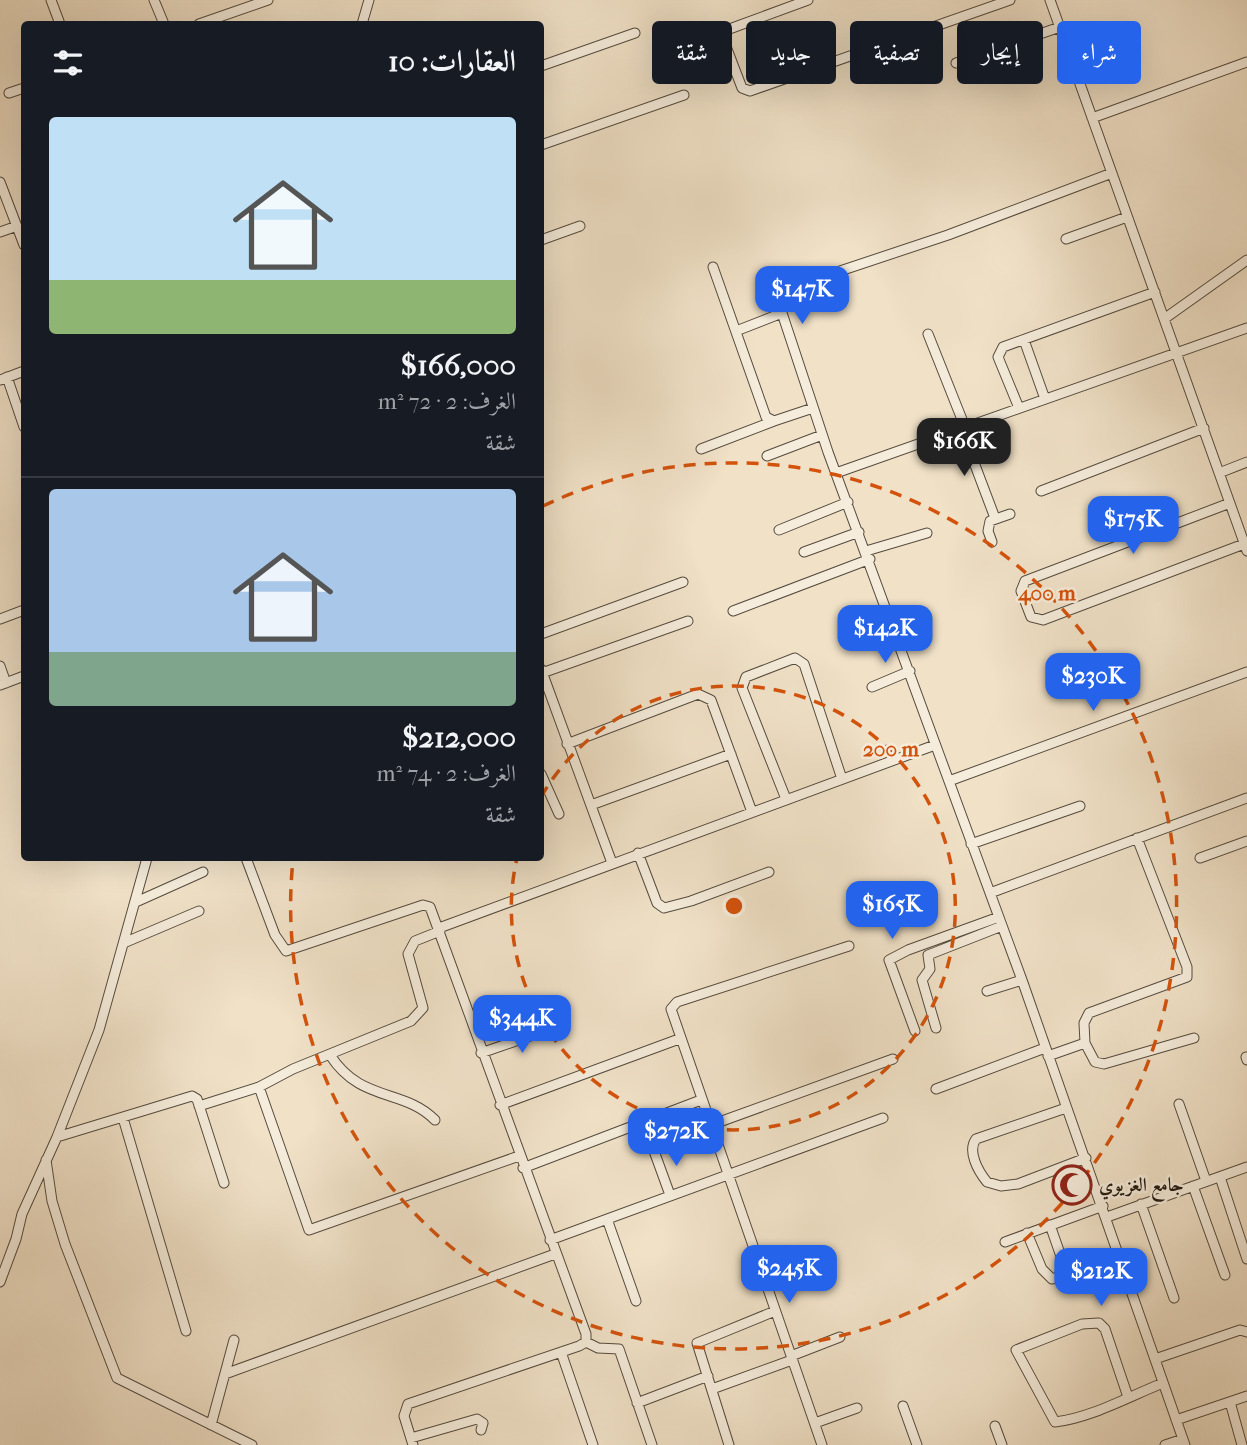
<!DOCTYPE html>
<html lang="ar">
<meta charset="utf-8">
<style>
body{margin:0;font-family:"IM FELL French Canon",Amiri,serif;background:#20242c;color:#f1f3f6;direction:rtl;height:100vh;display:flex;flex-direction:column;font-size:26px;white-space:nowrap}
*{box-sizing:border-box;margin:0}
p{font-size:23px;color:#9ea1a6}
.icon{flex:none;width:38px;height:38px;fill:none;stroke:currentColor;stroke-width:2;stroke-linecap:round;stroke-linejoin:round}
.map{position:relative;flex:1;overflow:hidden;direction:ltr}
.details{position:absolute;left:21px;top:21px;width:523px;height:840px;display:flex;flex-direction:column;background:#171b24;border-radius:7px;box-shadow:0 7px 28px #0002;direction:rtl}
.details>*{flex:none}
.guide{position:absolute;left:565px;top:21px;width:576px;height:63px;direction:rtl;display:flex;gap:14px}
.price{position:absolute;translate:-50% -60px;padding:0 16px;border-radius:14px;background:#2563eb;color:#fff;font-size:23px;line-height:46px;filter:drop-shadow(0 2px 4px #0008)}
.price::after{content:'';position:absolute;left:50%;top:42px;width:21px;height:16px;margin-left:-10px;background:inherit;clip-path:polygon(0 0,100% 0,50% 100%)}
.price.current{background:#222;color:#fff}
ul{padding:0;list-style:none}
li{display:grid;align-content:center;gap:14px;height:371px;padding:0 28px}
li+li{border-top:2px solid #363941}
li span{display:grid;place-items:center;height:217px;border-radius:7px;color:#555}
li>.icon{margin-inline-start:auto}
span .icon{width:126px;height:126px;fill:#fffc;stroke-width:1}
li b{font-size:30px}
h2{display:flex;justify-content:space-between;align-items:center;height:84px;padding:0 28px;font-size:30px}
.tag{padding:0 24px;border-radius:7px;background:#171b24;box-shadow:0 7px 28px #0002;font-size:24px;line-height:63px}
.tag.current{background:#2563eb;color:#fff}
.map>svg:first-child{display:block}
.lines{fill:none;stroke-linecap:round;stroke-linejoin:round}
.minor-casing{stroke:#554b3e;stroke-width:11}
.minor{stroke:#f5ecdb;stroke-width:9}
.ring{fill:none;stroke:#d4530c;stroke-width:3.5;stroke-dasharray:12 9}
.labels{text-anchor:middle;dominant-baseline:central;stroke-width:5;stroke-linejoin:round;paint-order:stroke}
.poi-label{font-size:19px;font-weight:bold;fill:#211910;stroke:#f5ecdb;text-anchor:start}
.centre{fill:#d4530c;stroke:#f5ecdb;stroke-width:3.5}
.ring-label{font-size:21px;text-anchor:middle;font-weight:bold;fill:#d4530c;stroke:#f5ecdb;stroke-width:5;stroke-linejoin:round;paint-order:stroke}
</style>
<div class="map">
<svg width="1247" height="1445" viewBox="0 0 1247 1445">
<rect width="100%" height="100%" fill="#f0e1c7"/>
<filter id="stains"><feTurbulence type="fractalNoise" baseFrequency=".00286" numOctaves="4"/><feColorMatrix values="0 0 0 0 .2 0 0 0 0 .09 0 0 0 0 .02 0 0 0 .5 -.17"/></filter>
<radialGradient id="worn" r=".72"><stop offset=".6" stop-color="#630" stop-opacity="0"/><stop offset="1" stop-color="#630" stop-opacity=".3"/></radialGradient>
<g class="lines">
<!-- minor casing -->
<g class="minor-casing">
<path id="minor" d="M51,0L60,24
M154,0L164,24
M808,0L724,31L722,36L742,88L750,91L1010,0
M1050,0L1247,551
M199,24L268,0
M362,24L369,0
M956,63L1060,27
M541,66L635,33
M9,93L24,88
M1092,118L1247,62
M541,145L684,95
M1112,173L948,235L795,286L785,293L782,313L828,452L1022,980L1185,1445
M0,182L24,245
M0,232L17,226
M1066,239L1127,217
M541,240L580,226
M713,267L766,417L774,421L813,408
M1164,319L1247,260
M736,331L782,313
M928,334L965,427
M1024,340L1045,399
M7,377L24,427
M0,380L24,371
M1019,408L998,357L1003,347L1155,292
M961,428L995,518
M701,449L774,421
M767,456L822,435
M836,473L1247,328
M1219,473L1247,462
M1041,491L1204,428
M1230,503L1025,581L1021,591L1031,617L1043,620L1244,544
M779,530L848,502
M992,542L988,531L990,521L1010,514
M866,551L927,533
M804,552L859,532
M733,611L870,559
M0,619L24,610
M541,634L683,582
M0,666L6,683
M541,669L612,863
M542,673L688,621
M0,685L24,676
M872,687L910,671
M567,744L698,694L711,700L752,812
M541,774L559,814
M949,781L1247,672
M786,799L742,688L746,677L795,658L804,664L842,779
M591,805L731,754
M971,844L1080,806
M638,853L657,903L664,908L691,901L769,872
M246,858L275,935L286,951L423,905L430,907L586,1334V1342L579,1346L408,1404L404,1416L413,1445
M1200,858L1247,841
M990,893L1247,798
M136,902L203,872
M439,928L935,745
M126,942L199,911
M987,991L1022,980
M936,1028L922,980L930,969L928,955L1002,926
M915,1031L889,960L908,950L999,917
M1085,1043L1084,1023L1089,1013L1187,977V967L1137,838
M481,1053L553,1028
M330,1055C361,1103 403,1088 435,1120
M1048,1056L1085,1043L1095,1062L1104,1064L1194,1038
M1246,1057L1247,1060
M259,1087L309,1230L519,1156
M936,1089L1045,1048
M1179,1104L1206,1181
M500,1105L679,1039
M199,1106L259,1087L293,1069L411,1021L423,1008L408,954L415,941L440,931
M1066,1108L976,1139C967,1151 978,1171 987,1182L1001,1186L1018,1184L1086,1158
M123,1118L186,1331
M711,1125L893,1059
M57,1137L192,1096L197,1099L224,1183
M654,1151L670,1195
M46,1160L52,1201L65,1244L117,1378L252,1445
M523,1168L701,1100
M1220,1177L1247,1259
M1193,1186L1225,1275
M1141,1204L1174,1298
M1107,1217L1247,1167
M607,1219L636,1301
M1027,1233L1042,1269L1052,1279L1058,1277L1064,1265L1050,1225
M550,1240L883,1118
M1005,1242L1103,1206
M0,1282L16,1239L22,1214L57,1137L99,1030L147,858
M586,1342L598,1348L619,1349L652,1445
M561,1352L593,1445
M791,1356L840,1337
M1155,1359L1240,1330L1247,1332
M225,1374L555,1254
M712,1389L792,1360
M1128,1397L1105,1329L1099,1323L1082,1324L1016,1350L1055,1422C1091,1418 1130,1396 1163,1383
M1230,1402L1242,1445
M637,1403L708,1376
M903,1406L917,1445
M1176,1420L1247,1396
M815,1423L857,1408
M211,1425L234,1340
M995,1426L1002,1445
M411,1438L477,1419L483,1423L481,1430
M729,1445L697,1343L775,1311
M822,1445L671,1009L677,1002L849,946
M1165,1445L1183,1439"/>
</g>
<!-- minor -->
<use href="#minor" class="minor"/>
</g>
<!-- distance rings -->
<g class="ring">
<path d="M541 797A222 222 0 1 1 517 858"/>
<path d="M543 506A443 443 0 1 1 293 860"/>
</g>
<!-- icons -->
<defs>
<g id="mosque-ring" transform="scale(2.0125)"><circle r="9.5" fill="#f5ecdb" stroke="#8f2418" stroke-width="1.5"/><path d="M3.5-4.9A6 6 0 1 0 3.5 4.9A5 5 0 1 1 3.5-4.9Z" fill="#8f2418"/></g>
</defs>
<g fill-rule="evenodd">
<use href="#mosque-ring" x="1072" y="1185"/>
</g>
<g class="labels">
<!-- poi labels -->
<g class="poi-label">
<text x="1099" y="1185">جامع الغزيوي</text>
</g>
</g>
<circle cx="734" cy="906" r="10" class="centre"/>
<g class="ring-label">
<text x="1047" y="600">400 m</text>
<text x="891" y="756">200 m</text>
</g>
<rect width="100%" height="100%" filter="url(#stains)"/>
<rect width="100%" height="100%" fill="url(#worn)"/>
</svg>
<b class="price" style="left:802px;top:326px">$147K</b>
<b class="price current" style="left:964px;top:478px">$166K</b>
<b class="price" style="left:1133px;top:556px">$175K</b>
<b class="price" style="left:885px;top:665px">$142K</b>
<b class="price" style="left:1093px;top:713px">$230K</b>
<b class="price" style="left:892px;top:941px">$165K</b>
<b class="price" style="left:522px;top:1055px">$344K</b>
<b class="price" style="left:676px;top:1168px">$272K</b>
<b class="price" style="left:789px;top:1305px">$245K</b>
<b class="price" style="left:1101px;top:1308px">$212K</b>
<div class="guide">
<a class="tag current">شراء</a>
<a class="tag">إيجار</a>
<a class="tag">تصفية</a>
<a class="tag">جديد</a>
<a class="tag">شقة</a>
</div>
<section class="details">
<h2>العقارات: 10<svg class="icon" aria-label="filters" viewBox="0 0 24 24"><path d="M4 7h16M4 17h16"/><circle cx="9" cy="7" r="2"/><circle cx="15" cy="17" r="2"/></svg></h2>
<ul>
<li><span style="background:linear-gradient(#bfe0f5 75%,#8fb573 0)"><svg class="icon" aria-label="home" viewBox="0 0 24 24"><path d="M3 11l9-7 9 7M6 9v11h12V9"/></svg></span><div><b>$166,000</b><p>الغرف: 2 · 72 m²</p><p>شقة</p></div></li>
<li><span style="background:linear-gradient(#a9c7e8 75%,#7fa58c 0)"><svg class="icon" aria-label="home" viewBox="0 0 24 24"><path d="M3 11l9-7 9 7M6 9v11h12V9"/></svg></span><div><b>$212,000</b><p>الغرف: 2 · 74 m²</p><p>شقة</p></div></li>
</ul>
</section>
</div>
